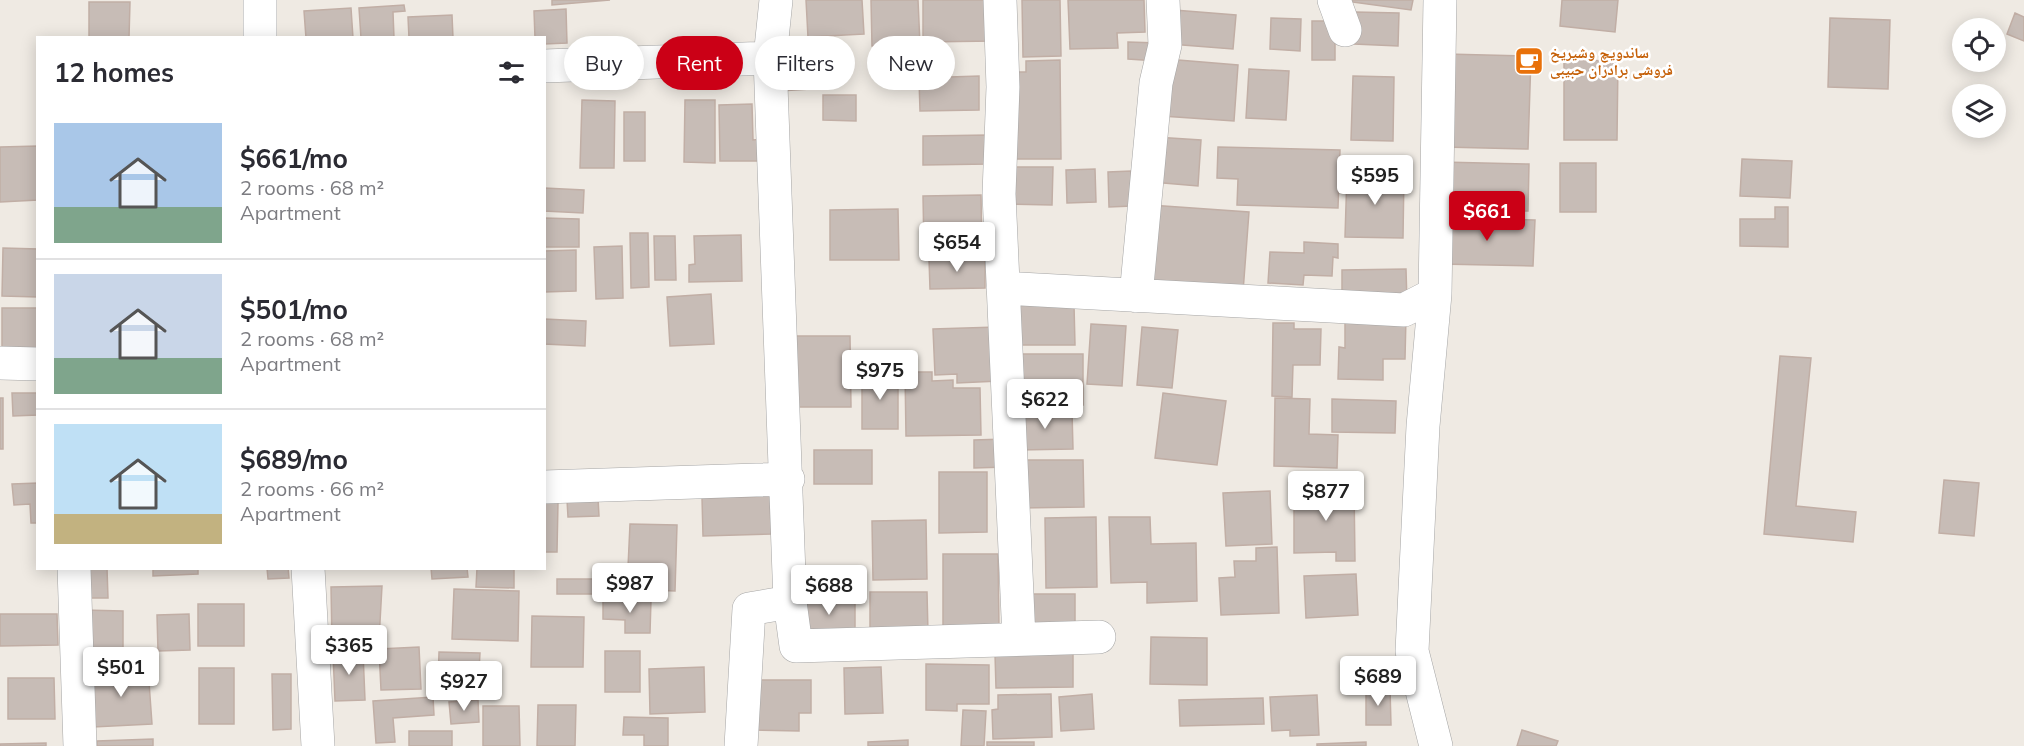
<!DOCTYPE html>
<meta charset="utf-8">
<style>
body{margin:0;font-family:Mulish,"Noto Naskh Arabic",sans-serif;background:#f7f7f7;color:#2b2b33;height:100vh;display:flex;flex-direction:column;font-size:22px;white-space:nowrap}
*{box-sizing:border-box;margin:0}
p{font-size:20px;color:#7c7c81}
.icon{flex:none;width:33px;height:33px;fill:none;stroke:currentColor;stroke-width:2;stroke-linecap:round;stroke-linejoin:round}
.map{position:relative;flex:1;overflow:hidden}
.sheet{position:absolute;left:36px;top:36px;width:510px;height:534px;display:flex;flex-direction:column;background:#fff;border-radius:0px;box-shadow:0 3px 15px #0003}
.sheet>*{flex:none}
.guide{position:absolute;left:564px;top:36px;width:570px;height:54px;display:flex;gap:12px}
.fabs{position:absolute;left:1952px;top:18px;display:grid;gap:12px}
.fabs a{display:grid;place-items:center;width:54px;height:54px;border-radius:50%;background:#fff;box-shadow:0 3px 15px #0003;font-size:30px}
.price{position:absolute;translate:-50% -51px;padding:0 14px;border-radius:6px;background:#fff;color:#222;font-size:20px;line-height:39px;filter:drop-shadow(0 2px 3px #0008)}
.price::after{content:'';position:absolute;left:50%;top:36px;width:18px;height:14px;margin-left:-9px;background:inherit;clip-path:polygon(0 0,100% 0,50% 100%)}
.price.active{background:#cb0016;color:#fff}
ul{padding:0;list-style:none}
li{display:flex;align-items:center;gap:18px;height:150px;padding:0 18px}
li+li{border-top:2px solid #e1e1e2}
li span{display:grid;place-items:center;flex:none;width:168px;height:120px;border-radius:0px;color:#555}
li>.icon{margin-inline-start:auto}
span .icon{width:72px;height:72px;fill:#fffc;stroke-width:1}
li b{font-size:26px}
h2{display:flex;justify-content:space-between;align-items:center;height:72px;padding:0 18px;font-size:26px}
.pill{padding:0 21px;border-radius:27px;background:#fff;box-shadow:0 3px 15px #0003;font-size:21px;line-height:54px}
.pill.active{background:#cb0016;color:#fff}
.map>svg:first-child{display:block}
.building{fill:#c7bcb6;stroke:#c1aea5;stroke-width:1.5}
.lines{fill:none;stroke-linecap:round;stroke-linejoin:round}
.street-casing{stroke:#a5a5a5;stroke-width:34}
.street{stroke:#fff;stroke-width:33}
.labels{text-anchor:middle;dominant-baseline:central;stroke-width:5;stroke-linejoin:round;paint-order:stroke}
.food-label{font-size:15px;font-weight:bold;fill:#c56008;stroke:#fff;text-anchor:start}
</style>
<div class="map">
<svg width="2024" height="746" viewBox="0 0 2024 746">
<rect width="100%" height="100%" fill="#efeae3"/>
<!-- building -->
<path class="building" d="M552,0H610L552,5Z
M806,0H862L864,34L808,37Z
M871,0H918L920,45L872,46Z
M923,0H993L994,41L923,42Z
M1022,0H1060L1061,56L1023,57Z
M1068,0H1144L1145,32L1117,33L1118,48L1070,49Z
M1338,0H1413L1411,10Z
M1562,0H1618L1615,32L1560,26Z
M89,2H130L129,38H89Z
M404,5L405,11L393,12L394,38H361L359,8Z
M351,8L353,38H306L304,11Z
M566,9L567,43L544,44V38H535L534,11Z
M1174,10L1236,15L1233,49L1170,44Z
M1355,12L1399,13L1398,46L1354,44Z
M2015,13L2024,17V41L2007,34Z
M452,15L453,38H409L408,17Z
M1271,18L1301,19L1300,51L1270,49Z
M1830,18L1890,20L1888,89L1828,87Z
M1312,21H1335V60H1312Z
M1128,42L1158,43L1157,61L1128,59Z
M1446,54L1531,56L1528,149L1444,147Z
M1166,59L1238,65L1234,121L1162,116Z
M1060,60L1061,159H1014L1006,72H1026V61Z
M1564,60L1618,61L1617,140H1564Z
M809,63L810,89L780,91L779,65Z
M1249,69L1289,71L1286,120L1246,118Z
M979,76V110L920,111L919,78Z
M1353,76L1394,77L1393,141L1351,140Z
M823,95H856V121L823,120Z
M582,100L615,101L614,168H580Z
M685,100H715V163L684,162Z
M752,104L753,140L764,139L765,161H720L719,105Z
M624,112H645V161H624Z
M989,135V164L923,165V136Z
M1155,137L1201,140L1198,186L1152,182Z
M38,146V200L0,202V147Z
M1218,147L1340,150L1338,208L1237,205L1238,179L1217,178Z
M1742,159L1792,161L1790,198L1740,196Z
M1441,162L1529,164L1528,211L1441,209Z
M1560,163H1596V212H1560Z
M1009,167H1053L1052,205L1009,204Z
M1095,169L1096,202L1067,203L1066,170Z
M1131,171L1132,206L1109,207L1108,172Z
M1347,173L1404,174L1403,238L1345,237Z
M544,188L584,190L583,213L544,211Z
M981,195L982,249L924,250L923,196Z
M1150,205L1249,212L1243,292L1145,286Z
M1775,207H1788V247L1740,246V219H1775Z
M898,209L899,260H830V210Z
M1441,217L1535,220L1533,266L1440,264Z
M544,218L579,219V247H544Z
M630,233H648L649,287L631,288Z
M741,235L742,281L689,282V265L695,264L694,236Z
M654,236H675L676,280H655Z
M1304,242L1338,244V258L1333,257L1332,276L1304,275L1303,285L1268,283L1270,252L1304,253Z
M622,246L623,298L596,299L594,247Z
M3,248L38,249V297L2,296Z
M576,250V291L544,292V251Z
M985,258V288L930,289L929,259Z
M1406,269L1407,303L1342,304V270Z
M711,294L714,344L670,346L667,297Z
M1014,305H1074L1075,345H1014Z
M2,308H38V355H2Z
M1345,315L1406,317L1405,359H1383V380L1338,379L1339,347L1345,348Z
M544,319L586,321L585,346L544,344Z
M1273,323H1294V329H1321L1320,365H1293L1292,397L1272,396Z
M1091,324L1126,326L1122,386L1087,384Z
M997,327L999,381L957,383V374L935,375L933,329Z
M1142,327L1178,330L1172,388L1137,385Z
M792,336H850L851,407H793Z
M1017,354H1083V405H1017Z
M1780,356L1811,358L1796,506L1856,512L1853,542L1764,534Z
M905,372H932V381L953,380V388H980L981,435L906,436Z
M862,373H898V429H862Z
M12,393H38V415L13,416Z
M1163,393L1226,401L1217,465L1155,458Z
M0,398H3V449H0Z
M1275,398L1310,399L1309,434L1338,435L1337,468L1274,466Z
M1332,399L1396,401L1395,433L1332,432Z
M1018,411H1072L1073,449L1019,450Z
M1005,439L1006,467L974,468V440Z
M814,450H872V484H814Z
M1021,460H1083L1084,507L1021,508Z
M939,472H987V532L939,533Z
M1944,480L1979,483L1974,536L1939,533Z
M38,483V523H31L30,504L14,505L12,484Z
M1328,486H1354L1355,561H1336V552L1294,553V492H1328Z
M1270,491L1272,544L1226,546L1223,493Z
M770,496L771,534L703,536L702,498Z
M598,498L599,516L568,517L567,500Z
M544,502H558L557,552H544Z
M1096,517L1097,587L1046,588L1045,518Z
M1109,517H1150L1151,544L1196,543L1197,601L1147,603V582L1111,583Z
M926,520L927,579L873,580L872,521Z
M630,524L677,525L675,591L627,589Z
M1277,547L1279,613L1221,615L1219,578L1235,577L1234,561H1256V548Z
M943,554H998L999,629H943Z
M81,568H107L108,598H82Z
M153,568H198V574L153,576Z
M267,568H288L289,578L268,579Z
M431,568H467L468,577L432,579Z
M477,568H514V588L476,587Z
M1356,574L1358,615L1306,618L1304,576Z
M557,579H601V594H557Z
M382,586L379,640L332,641L331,587Z
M454,589L519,591L518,641L452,639Z
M870,592H927L928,633H870Z
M1030,594H1075V634H1030Z
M804,596H855V633L805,640Z
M603,599L651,600L650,633H625V620L603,619Z
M198,604H244V646H198Z
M83,610L123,611V658H82Z
M0,614H57L58,645L0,646Z
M189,614L190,650L158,651L157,615Z
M532,616L584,617L583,667H531Z
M1151,637L1207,638V685L1150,684Z
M419,647L421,689L381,690L379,649Z
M605,651H640V692H605Z
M363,652L365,700L335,701L333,653Z
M439,652L480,653L478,687L438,685Z
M1073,653V687L996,688L995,654Z
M926,664L989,665V704H957V711L926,710Z
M704,667L705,712L650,714L649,669Z
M881,667L883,713L845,714L844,668Z
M148,668L152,724L93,727L90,671Z
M199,668H234V724H199Z
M272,674H291V729L273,730Z
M8,678H54L55,719H8Z
M752,680H811V713H799V731L752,730Z
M1366,688H1390L1391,725H1366Z
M1051,694L1052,737L993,739L992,710L998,709V695Z
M1092,694L1094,729L1061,731L1059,697Z
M1317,695L1319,735L1290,736V730L1272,731L1270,697Z
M433,697L434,715L393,718L395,742L376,743L373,701Z
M1263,698L1264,724L1180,726L1179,700Z
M478,700L479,722L451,724L449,702Z
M538,705H576L575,746H537Z
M483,706H519L520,746H483Z
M963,710L986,711L984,746H961Z
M624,717L668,718V746H644V735H623Z
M1522,730L1558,741L1556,746H1517Z
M409,731H452V746H409Z
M153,739V746H97V741Z
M908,740V746H868V742Z
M987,742H1034V746H987Z
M1366,742V746H1317V744Z
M46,743V746H0V744Z"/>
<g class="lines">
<!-- street casing -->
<g class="street-casing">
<path id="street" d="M260,0V38
M776,0L770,58L790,602L796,646L1099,637
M1000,0L1003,87L999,194L1019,639
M1334,0L1345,30
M544,66L770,58
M1003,288L1404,310L1435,294
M1136,296L1156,83L1165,45L1163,0
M0,363L38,364
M544,487L788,479
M74,568L80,746
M308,568L318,746
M741,746L749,609L790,602
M1436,746L1412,651L1423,426L1435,294L1440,0"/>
</g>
<!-- street -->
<use href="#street" class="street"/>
</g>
<!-- icons -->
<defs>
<g id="cafe-square" transform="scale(1.5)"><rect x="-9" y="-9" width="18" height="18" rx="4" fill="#e8710a" stroke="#fff"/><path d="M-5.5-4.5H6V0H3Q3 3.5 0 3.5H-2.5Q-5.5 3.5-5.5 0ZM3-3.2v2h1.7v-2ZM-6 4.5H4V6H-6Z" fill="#fff"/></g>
</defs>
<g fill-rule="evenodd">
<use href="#cafe-square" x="1529" y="61"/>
</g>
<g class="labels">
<!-- food labels -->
<g class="food-label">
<text x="1550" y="52">ساندویچ وشیریخ<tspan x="1550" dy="17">فروشی برادران حبیبی</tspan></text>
</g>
</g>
</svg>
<div class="fabs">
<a><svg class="icon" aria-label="locate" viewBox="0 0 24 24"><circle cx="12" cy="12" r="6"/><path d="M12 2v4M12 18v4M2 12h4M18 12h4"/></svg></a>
<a><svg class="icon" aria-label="layers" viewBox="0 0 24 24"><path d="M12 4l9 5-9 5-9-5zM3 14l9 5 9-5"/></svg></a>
</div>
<b class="price" style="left:1375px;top:206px">$595</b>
<b class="price active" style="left:1487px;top:242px">$661</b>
<b class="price" style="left:957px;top:273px">$654</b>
<b class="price" style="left:880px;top:401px">$975</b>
<b class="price" style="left:1045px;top:430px">$622</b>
<b class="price" style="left:1326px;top:522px">$877</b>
<b class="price" style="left:630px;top:614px">$987</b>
<b class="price" style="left:829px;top:616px">$688</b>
<b class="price" style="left:349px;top:676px">$365</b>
<b class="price" style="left:121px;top:698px">$501</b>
<b class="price" style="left:1378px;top:707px">$689</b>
<b class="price" style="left:464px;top:712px">$927</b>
<div class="guide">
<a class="pill">Buy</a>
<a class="pill active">Rent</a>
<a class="pill">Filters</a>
<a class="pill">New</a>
</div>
<section class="sheet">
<h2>12 homes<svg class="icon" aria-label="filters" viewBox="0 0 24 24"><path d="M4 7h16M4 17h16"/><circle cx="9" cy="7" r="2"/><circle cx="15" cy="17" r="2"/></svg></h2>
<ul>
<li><span style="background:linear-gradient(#a9c7e8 70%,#7fa58c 0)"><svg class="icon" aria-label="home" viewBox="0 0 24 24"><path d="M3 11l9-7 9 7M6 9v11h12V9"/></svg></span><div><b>$661/mo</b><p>2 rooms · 68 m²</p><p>Apartment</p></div></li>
<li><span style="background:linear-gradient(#c9d6e8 70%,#7fa58c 0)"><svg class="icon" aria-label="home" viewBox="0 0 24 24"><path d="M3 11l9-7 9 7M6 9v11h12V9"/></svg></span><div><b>$501/mo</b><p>2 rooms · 68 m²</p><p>Apartment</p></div></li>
<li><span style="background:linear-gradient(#bfe0f5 75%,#c2b280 0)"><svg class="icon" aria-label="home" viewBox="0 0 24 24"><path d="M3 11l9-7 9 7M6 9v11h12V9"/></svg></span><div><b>$689/mo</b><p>2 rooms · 66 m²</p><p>Apartment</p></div></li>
</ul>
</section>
</div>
